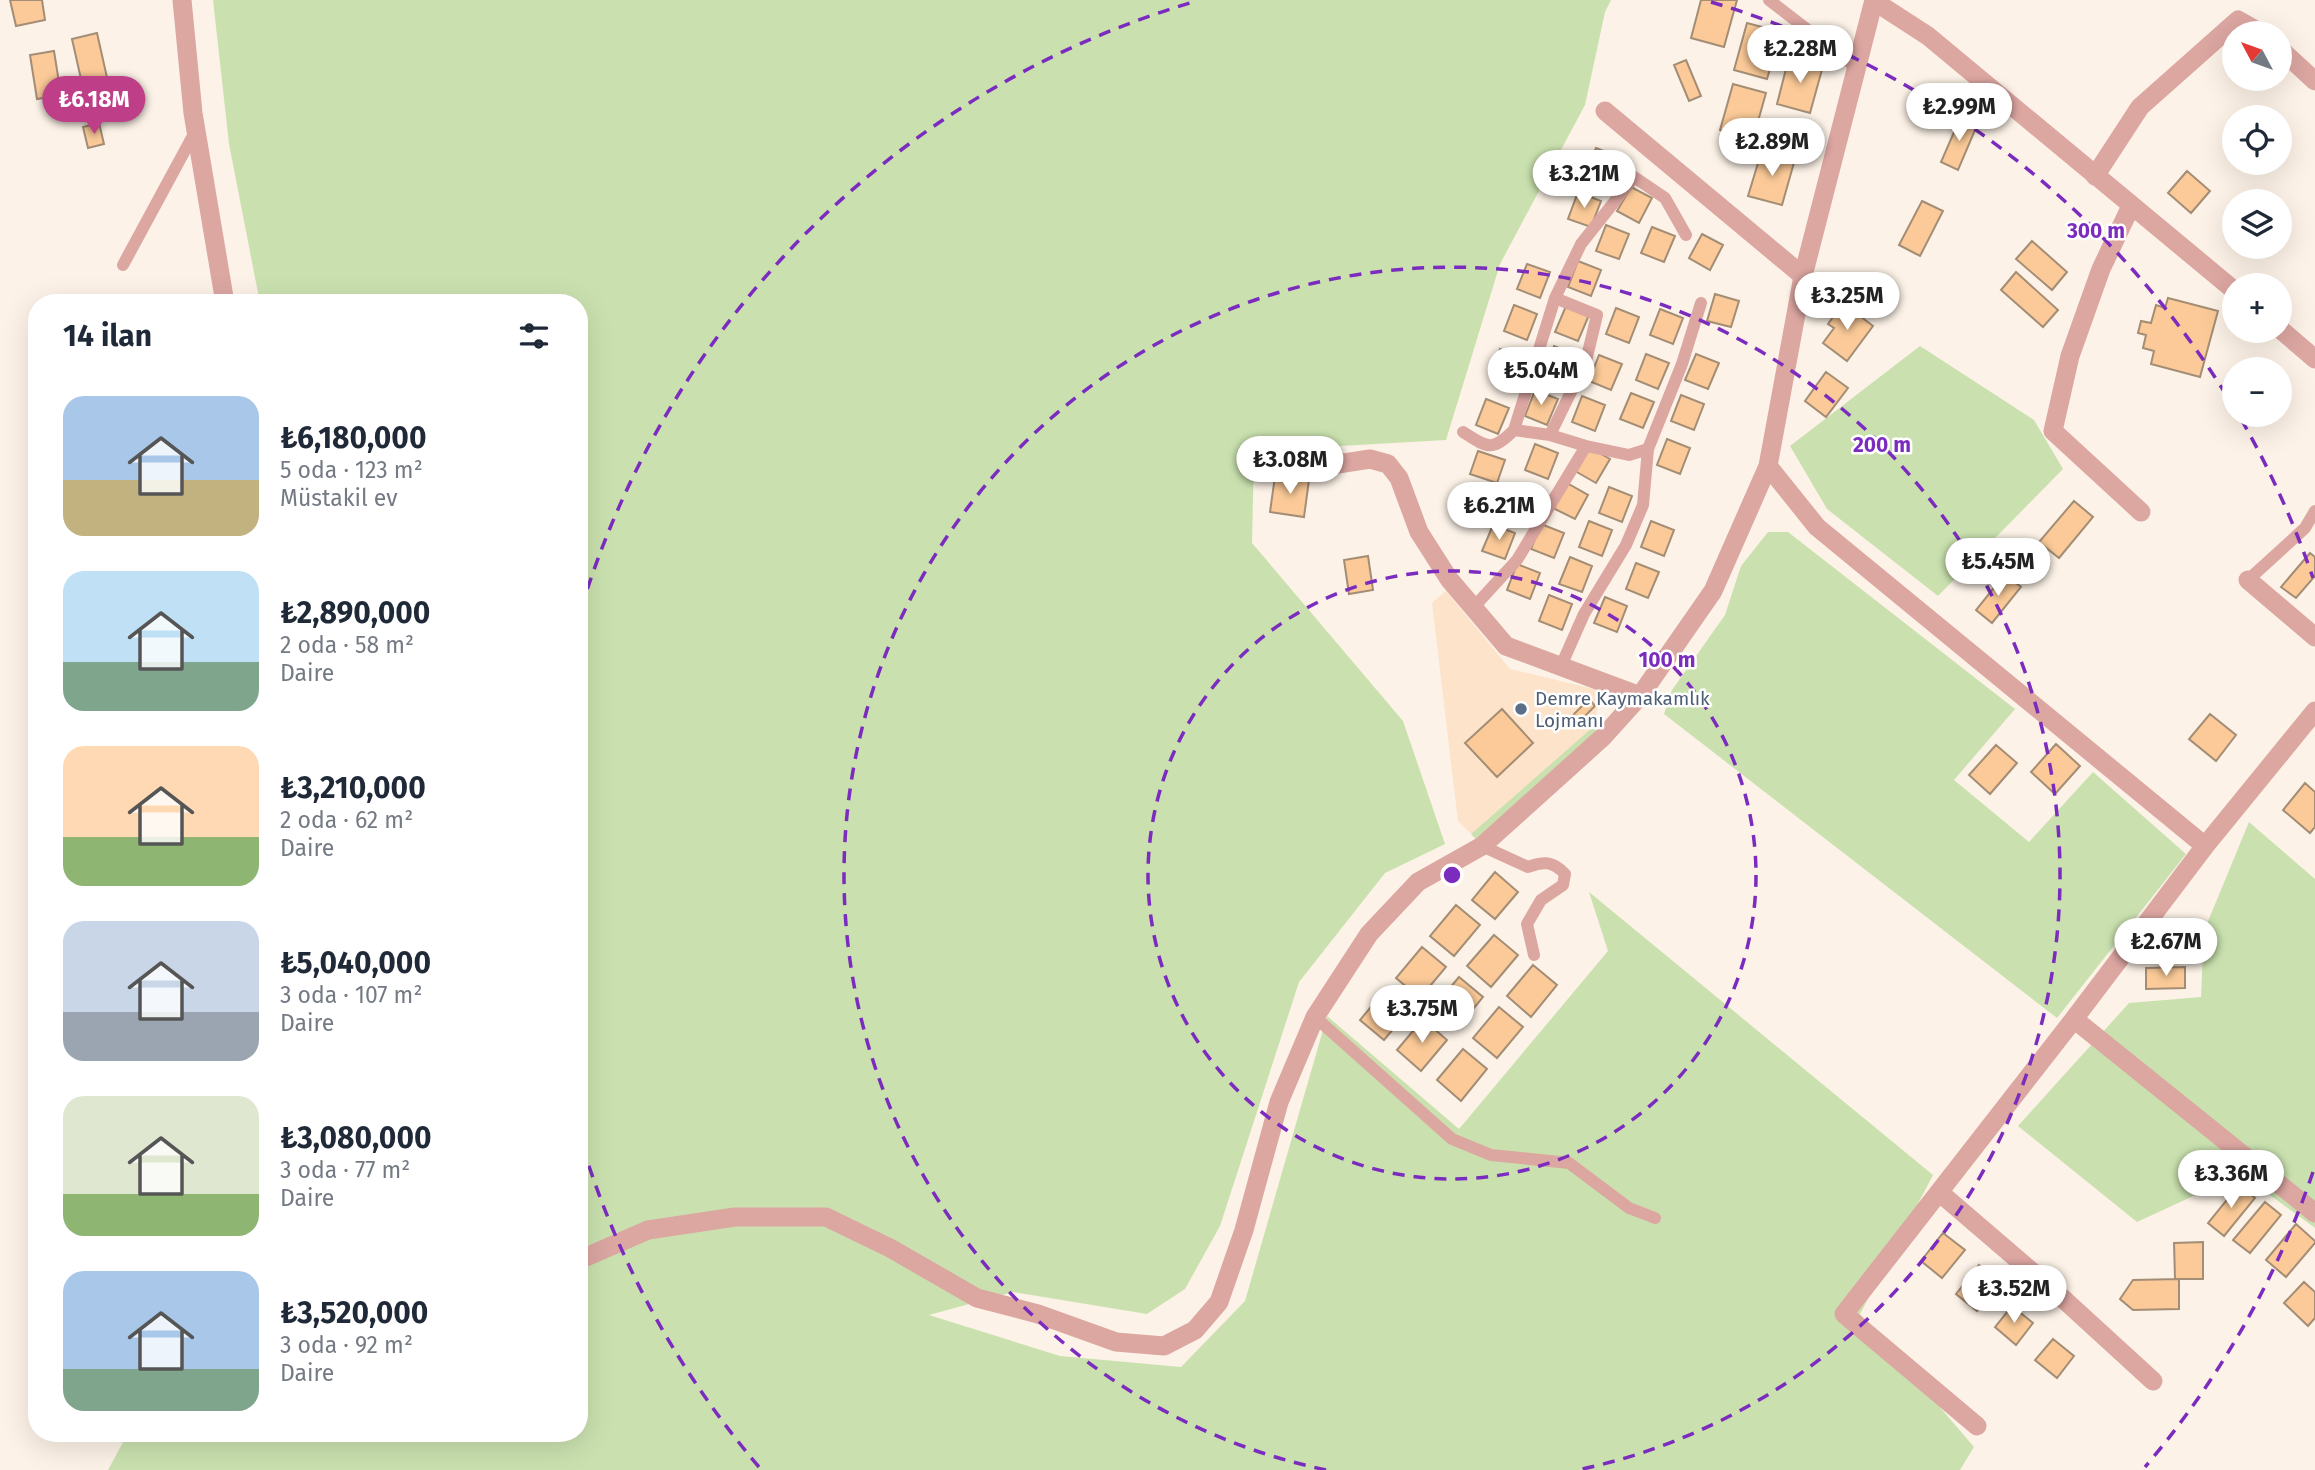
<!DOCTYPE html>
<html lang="tr">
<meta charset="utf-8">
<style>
body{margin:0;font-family:"Fira Sans",sans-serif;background:#f6f6f7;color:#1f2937;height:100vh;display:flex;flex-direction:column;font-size:26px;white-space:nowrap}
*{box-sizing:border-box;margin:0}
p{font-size:23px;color:#747a83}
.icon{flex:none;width:38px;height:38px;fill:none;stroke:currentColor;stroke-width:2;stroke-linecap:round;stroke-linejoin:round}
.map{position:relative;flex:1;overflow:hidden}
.side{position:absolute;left:28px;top:294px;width:560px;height:1148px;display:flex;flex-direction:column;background:#fff;border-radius:28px;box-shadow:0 7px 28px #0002}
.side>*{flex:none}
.needle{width:46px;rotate:311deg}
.buttons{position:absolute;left:2222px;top:21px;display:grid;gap:14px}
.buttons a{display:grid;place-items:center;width:70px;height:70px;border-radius:50%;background:#fff;box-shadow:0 7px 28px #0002;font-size:35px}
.price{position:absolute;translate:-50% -60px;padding:0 16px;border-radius:24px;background:#fff;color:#222;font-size:23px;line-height:46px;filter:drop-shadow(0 2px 4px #0008)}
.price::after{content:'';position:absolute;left:50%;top:42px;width:21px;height:16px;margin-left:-10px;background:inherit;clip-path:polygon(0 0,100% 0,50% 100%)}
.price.selected{background:#bf3e88;color:#fff}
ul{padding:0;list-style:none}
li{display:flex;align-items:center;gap:21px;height:175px;padding:0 35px}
li span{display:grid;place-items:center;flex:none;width:196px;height:140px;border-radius:21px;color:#555}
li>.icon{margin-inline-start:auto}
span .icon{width:84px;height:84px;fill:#fffc;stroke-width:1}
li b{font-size:30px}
h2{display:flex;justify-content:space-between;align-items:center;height:84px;padding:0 35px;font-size:30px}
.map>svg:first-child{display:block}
.built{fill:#fce3ca}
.green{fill:#cae1af}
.building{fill:#fbca98;stroke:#a48d75;stroke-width:2}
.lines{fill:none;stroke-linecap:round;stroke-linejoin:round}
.service{stroke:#dca6a1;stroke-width:12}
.minor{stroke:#dca6a1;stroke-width:19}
.tertiary{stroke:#dca6a1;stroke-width:19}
.ring{fill:none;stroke:#7b2cbf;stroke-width:3.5;stroke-dasharray:12 9}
.service-dot{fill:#5c6f8a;stroke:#fff;stroke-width:2.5}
.labels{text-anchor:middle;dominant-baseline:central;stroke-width:5;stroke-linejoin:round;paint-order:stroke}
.service-label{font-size:19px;fill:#4e5e75;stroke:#fff;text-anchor:start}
.centre{fill:#7b2cbf;stroke:#fff;stroke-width:3.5}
.ring-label{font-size:21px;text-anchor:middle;font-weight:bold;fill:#7b2cbf;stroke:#fff;stroke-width:5;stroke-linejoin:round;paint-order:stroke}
</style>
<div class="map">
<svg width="2315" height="1470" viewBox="0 0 2315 1470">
<rect width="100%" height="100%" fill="#fcf2e7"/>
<!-- built -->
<path class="built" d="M1446,591L1510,669L1602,691L1593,727L1471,834L1458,821L1432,603Z"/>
<!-- green -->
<path class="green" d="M213,0H1611L1605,12L1585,105L1500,264L1446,440L1254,451L1252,543L1403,721L1445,844L1385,873L1299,982L1220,1226L1185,1289L1147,1314L1013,1292L929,1315L1060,1356L1181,1367L1245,1301L1327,1016L1459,1129L1608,951L1589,892L1933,1175L1860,1314L1974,1447L1960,1470H108L128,1433H579V303H260L229,144Z
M1920,346L2034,420L2063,469L1938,596L1827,509L1790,446Z
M1768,532H1788L2015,709L1954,780L2029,842L2093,772L2186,854L2057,1018L1664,714L1672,690L1725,615L1741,566Z
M1593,727L1603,737L1482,846L1471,834Z
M2249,822L2315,879V1228L2241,1174L2137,1222L2018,1126L2129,1003L2201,997L2204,931Z"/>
<!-- building -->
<path class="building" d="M10,0H42L45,20L16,26Z
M1701,0H1737L1724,47L1691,38Z
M1747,23L1781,32L1767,79L1734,70Z
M97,33L108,82L83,88L72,39Z
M54,51L61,95L37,99L30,55Z
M1789,57L1823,66L1810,113L1777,104Z
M1686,60L1701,96L1689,101L1674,65Z
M1733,84L1766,93L1753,139L1720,130Z
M1961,116L1978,123L1958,170L1941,162Z
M99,123L104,144L88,148L83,127Z
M1596,148L1619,157L1608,183L1585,174Z
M1762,150L1795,159L1782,205L1748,196Z
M2187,171L2210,191L2191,213L2168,193Z
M1631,187L1652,198L1639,223L1617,211Z
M1578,192L1601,201L1591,227L1568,219Z
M1922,201L1943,211L1920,256L1899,245Z
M1606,225L1629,234L1619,259L1596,251Z
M1652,227L1675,236L1664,262L1641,253Z
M1702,234L1723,245L1710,270L1689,258Z
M2032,241L2067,272L2052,290L2016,259Z
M1578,261L1601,270L1591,296L1568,287Z
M1527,264L1550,272L1540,298L1517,289Z
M2016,272L2058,310L2043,327L2001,290Z
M1715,294L1739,301L1731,327L1707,321Z
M2168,298L2218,311L2200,377L2151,364L2154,351L2143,348L2146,335L2138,333L2141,321L2151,323L2156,305L2165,308Z
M1843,303L1873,326L1847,361L1823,343L1834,328L1828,324Z
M1514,305L1537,314L1527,340L1504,331Z
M1566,306L1589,315L1578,341L1555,332Z
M1616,308L1639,317L1629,343L1606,334Z
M1660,309L1683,318L1673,344L1650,335Z
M1554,346L1576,355L1566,381L1543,372Z
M1500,349L1523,358L1513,384L1490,375Z
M1646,354L1669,363L1658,389L1636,380Z
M1696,354L1719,363L1708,389L1685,380Z
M1599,355L1622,364L1611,390L1589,381Z
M1826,372L1848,388L1826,417L1805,401Z
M1535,390L1558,399L1547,425L1525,416Z
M1631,393L1654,402L1643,428L1620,419Z
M1681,395L1704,404L1694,430L1671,421Z
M1582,396L1605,405L1595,431L1572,422Z
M1486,399L1509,408L1498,434L1476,425Z
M1667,439L1690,448L1680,474L1657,465Z
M1535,444L1558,453L1548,479L1525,470Z
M1589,447L1610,459L1596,483L1575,471Z
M1478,451L1505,460L1497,483L1470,474Z
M1275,476L1309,480L1304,517L1270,512Z
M1515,483L1538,492L1528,518L1505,509Z
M1567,483L1588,495L1575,519L1553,508Z
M1461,487L1483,496L1473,522L1450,513Z
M1609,487L1632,496L1622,522L1599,513Z
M2074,501L2093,517L2059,558L2039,542Z
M1589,521L1612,530L1602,556L1579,547Z
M1651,521L1674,530L1664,556L1641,547Z
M1541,524L1564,533L1554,558L1531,549Z
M1493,525L1515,533L1505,559L1482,551Z
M2310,553L2315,557V576L2296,598L2281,587Z
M1368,556L1373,590L1349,594L1344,560Z
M1570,557L1592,566L1582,592L1559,584Z
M1636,563L1659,572L1648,598L1626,589Z
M1517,564L1540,573L1530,599L1507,590Z
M2005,574L2021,587L1992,623L1976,610Z
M1549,595L1572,604L1562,630L1539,621Z
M1605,597L1627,606L1617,632L1594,623Z
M1589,699L1595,706L1578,723L1572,716Z
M1502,709L1533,743L1497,777L1465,743Z
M2210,714L2236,735L2216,761L2189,739Z
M2056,744L2080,766L2055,794L2031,772Z
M1996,745L2017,763L1990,794L1969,775Z
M2305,783L2315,792V827L2310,833L2283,810Z
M1495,872L1518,892L1495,919L1472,900Z
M1456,905L1480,925L1454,956L1430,936Z
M1494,935L1518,955L1491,987L1467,966Z
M1422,947L1446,967L1420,998L1396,978Z
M1533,965L1557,985L1531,1017L1507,996Z
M2185,967V988L2146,989V968Z
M1459,977L1483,997L1457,1029L1433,1008Z
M1386,989L1410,1009L1384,1040L1360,1020Z
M1499,1007L1523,1027L1497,1058L1473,1038Z
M1423,1019L1447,1040L1421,1071L1397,1050Z
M1463,1049L1487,1069L1461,1101L1437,1080Z
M2239,1185L2255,1198L2224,1236L2208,1223Z
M2265,1202L2281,1215L2250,1253L2233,1240Z
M2296,1224L2315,1241V1243L2286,1277L2266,1260Z
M1943,1233L1965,1250L1942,1278L1921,1261Z
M2203,1242V1279H2175L2174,1243Z
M1979,1265L2000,1282L1977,1311L1956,1294Z
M2179,1279V1309L2133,1310L2120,1299L2133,1280Z
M2304,1282L2315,1292V1318L2308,1326L2284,1303Z
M2012,1306L2033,1323L2016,1345L1995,1327Z
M2053,1339L2074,1356L2057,1378L2035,1360Z"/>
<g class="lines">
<!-- service -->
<path class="service" d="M1769,0L1857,68
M123,265L196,130
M1463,432C1488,448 1492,452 1514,430
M1550,435L1586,361L1597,315L1555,298
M1648,449L1629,455L1586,446L1550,435L1514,430L1555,298L1581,244L1634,177L1665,198L1686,235
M2248,580L2305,528L2315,511
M1473,608L1517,560L1586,446
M1561,666L1584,614L1626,545L1643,505L1648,449L1682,364L1701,303
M1482,846L1528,867C1544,861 1553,861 1565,874L1563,885L1541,900L1527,924L1534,955
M1315,1017L1452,1139L1491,1155L1569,1163L1629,1208L1655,1218"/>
<!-- minor -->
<path class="minor" d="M1874,1L1928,36L2235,291
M2280,49L2315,81
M1605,111L1803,276
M2095,176L2140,107L2238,20L2261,33
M2131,206L2101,269L2070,356L2053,431L2141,512
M2280,329L2315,359
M1768,466L1817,527L2205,846L2074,1019L1844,1314L1977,1426
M1280,473L1370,459L1388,464L1399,478L1419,532L1449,579L1506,646L1640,696
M2248,580L2315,637
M2205,846L2315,711
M2074,1019L2315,1213
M1939,1192L2059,1295L2153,1381"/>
<!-- tertiary -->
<path class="tertiary" d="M182,0L193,113L225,303
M579,1260L648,1230L735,1217H826L890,1248L977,1298L1038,1314L1116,1342L1164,1346L1195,1330L1219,1302L1244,1230L1279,1102L1315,1017L1369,934L1418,882L1482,846L1603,737L1640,696L1713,591L1768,466L1803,276L1874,0"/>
</g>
<!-- distance rings -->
<g class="ring">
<circle cx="1452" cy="875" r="304"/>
<path d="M1326 1470A608 608 0 1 1 1578 1470"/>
<path d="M2313 1172A911 911 0 0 1 2145 1467M759 1467A911 911 0 0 1 581 1141M581 609A911 911 0 0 1 1193 2M1711 2A911 911 0 0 1 2233 406M2241 419A911 911 0 0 1 2313 578"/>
</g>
<!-- markers -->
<circle class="service-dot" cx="1521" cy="709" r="7"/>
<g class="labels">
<!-- service labels -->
<g class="service-label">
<text x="1535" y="698">Demre Kaymakamlık<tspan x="1535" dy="22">Lojmanı</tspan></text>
</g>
</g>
<circle cx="1452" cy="875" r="10" class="centre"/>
<g class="ring-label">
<text x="2096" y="238">300 m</text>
<text x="1882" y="452">200 m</text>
<text x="1667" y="667">100 m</text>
</g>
</svg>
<div class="buttons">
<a><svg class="needle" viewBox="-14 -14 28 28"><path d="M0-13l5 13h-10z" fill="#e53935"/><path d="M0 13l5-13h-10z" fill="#747a83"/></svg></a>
<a><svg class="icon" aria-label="locate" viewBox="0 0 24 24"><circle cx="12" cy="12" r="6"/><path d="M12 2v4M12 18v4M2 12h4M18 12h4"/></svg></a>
<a><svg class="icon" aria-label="layers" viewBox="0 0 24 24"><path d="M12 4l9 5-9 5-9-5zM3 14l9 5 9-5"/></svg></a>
<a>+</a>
<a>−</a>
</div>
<b class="price" style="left:1800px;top:85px">₺2.28M</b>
<b class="price selected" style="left:94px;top:136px">₺6.18M</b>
<b class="price" style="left:1959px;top:143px">₺2.99M</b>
<b class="price" style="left:1772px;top:178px">₺2.89M</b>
<b class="price" style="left:1584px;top:210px">₺3.21M</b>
<b class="price" style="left:1847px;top:332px">₺3.25M</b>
<b class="price" style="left:1541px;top:407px">₺5.04M</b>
<b class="price" style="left:1290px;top:496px">₺3.08M</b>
<b class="price" style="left:1499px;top:542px">₺6.21M</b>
<b class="price" style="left:1998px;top:598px">₺5.45M</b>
<b class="price" style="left:2166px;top:978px">₺2.67M</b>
<b class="price" style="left:1422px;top:1045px">₺3.75M</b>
<b class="price" style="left:2231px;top:1210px">₺3.36M</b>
<b class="price" style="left:2014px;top:1325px">₺3.52M</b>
<section class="side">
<h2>14 ilan<svg class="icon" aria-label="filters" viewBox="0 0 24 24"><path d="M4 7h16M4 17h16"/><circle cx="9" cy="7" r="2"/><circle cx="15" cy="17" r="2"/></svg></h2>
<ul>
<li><span style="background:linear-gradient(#a9c7e8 60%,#c2b280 0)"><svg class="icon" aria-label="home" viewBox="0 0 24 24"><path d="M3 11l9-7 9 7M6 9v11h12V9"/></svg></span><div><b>₺6,180,000</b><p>5 oda · 123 m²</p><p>Müstakil ev</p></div></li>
<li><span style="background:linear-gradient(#bfe0f5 65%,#7fa58c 0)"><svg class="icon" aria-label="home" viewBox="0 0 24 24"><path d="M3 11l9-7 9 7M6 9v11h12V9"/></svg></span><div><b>₺2,890,000</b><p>2 oda · 58 m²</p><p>Daire</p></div></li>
<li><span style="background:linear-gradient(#ffd9b3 65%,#8fb573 0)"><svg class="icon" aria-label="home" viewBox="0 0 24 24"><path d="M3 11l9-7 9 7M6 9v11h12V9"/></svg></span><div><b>₺3,210,000</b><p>2 oda · 62 m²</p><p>Daire</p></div></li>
<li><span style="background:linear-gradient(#c9d6e8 65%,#9aa5b1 0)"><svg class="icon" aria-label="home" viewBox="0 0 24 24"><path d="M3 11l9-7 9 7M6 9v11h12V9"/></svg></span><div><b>₺5,040,000</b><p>3 oda · 107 m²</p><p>Daire</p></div></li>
<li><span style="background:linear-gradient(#dfe7d0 70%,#8fb573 0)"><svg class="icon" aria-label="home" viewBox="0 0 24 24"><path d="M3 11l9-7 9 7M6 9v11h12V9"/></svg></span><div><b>₺3,080,000</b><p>3 oda · 77 m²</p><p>Daire</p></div></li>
<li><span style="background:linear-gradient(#a9c7e8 70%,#7fa58c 0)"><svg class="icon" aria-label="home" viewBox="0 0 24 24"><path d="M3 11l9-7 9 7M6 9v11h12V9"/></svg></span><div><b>₺3,520,000</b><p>3 oda · 92 m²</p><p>Daire</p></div></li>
</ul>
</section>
</div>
